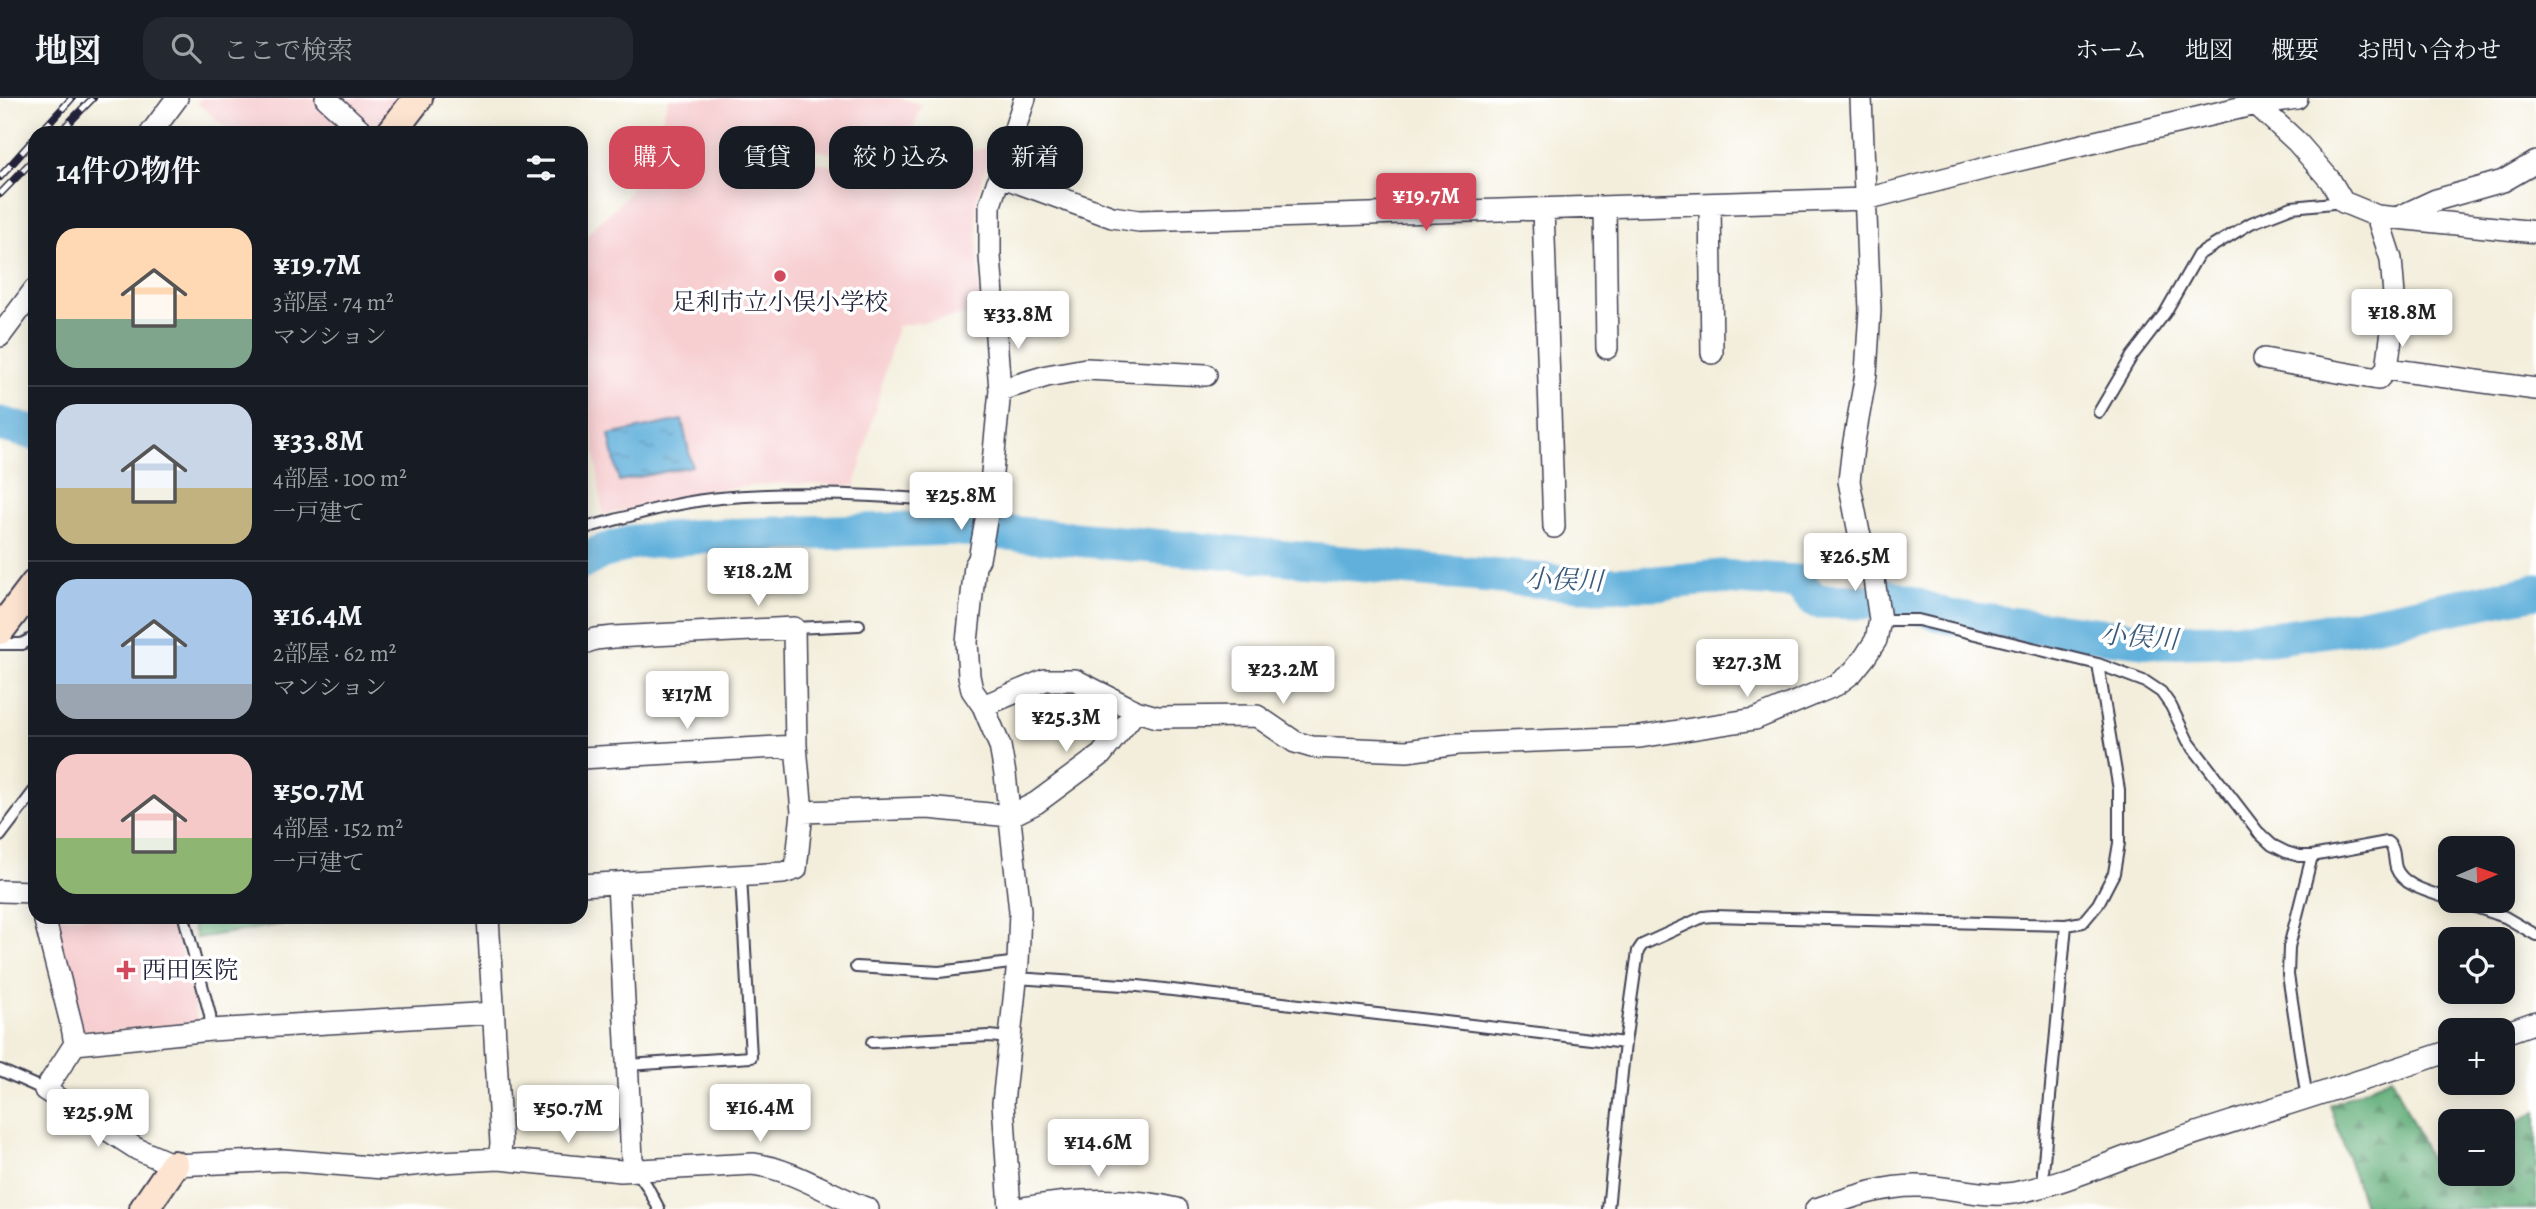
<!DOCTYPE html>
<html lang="ja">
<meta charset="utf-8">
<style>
body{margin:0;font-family:Alegreya,"Noto Serif JP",serif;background:#242831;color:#f1f3f6;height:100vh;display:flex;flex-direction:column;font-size:26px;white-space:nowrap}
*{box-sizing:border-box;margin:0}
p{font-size:23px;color:#9ea1a6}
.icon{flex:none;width:38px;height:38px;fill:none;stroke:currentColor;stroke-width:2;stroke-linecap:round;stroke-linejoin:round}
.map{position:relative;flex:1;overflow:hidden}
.drawer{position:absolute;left:28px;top:28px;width:560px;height:798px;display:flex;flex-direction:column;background:#171b24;border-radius:21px;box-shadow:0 4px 18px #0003}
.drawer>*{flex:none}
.guide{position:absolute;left:609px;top:28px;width:665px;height:63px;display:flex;gap:14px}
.needle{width:46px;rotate:88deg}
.controls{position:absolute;left:2438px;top:738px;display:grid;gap:14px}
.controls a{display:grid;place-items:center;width:77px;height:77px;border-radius:14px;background:#171b24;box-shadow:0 4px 18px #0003;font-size:35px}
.price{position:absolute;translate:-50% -60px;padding:0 16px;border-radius:7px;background:#fff;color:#222;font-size:23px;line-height:46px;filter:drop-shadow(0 2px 4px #0008)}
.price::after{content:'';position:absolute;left:50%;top:42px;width:21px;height:16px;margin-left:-10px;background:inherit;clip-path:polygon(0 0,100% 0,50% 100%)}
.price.selected{background:#d1495b;color:#fff}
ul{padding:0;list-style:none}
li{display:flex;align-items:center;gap:21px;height:175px;padding:0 28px}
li+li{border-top:2px solid #363941}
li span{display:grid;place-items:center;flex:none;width:196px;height:140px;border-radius:21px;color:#555}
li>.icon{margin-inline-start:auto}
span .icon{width:84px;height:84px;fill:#fffc;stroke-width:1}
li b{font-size:30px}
h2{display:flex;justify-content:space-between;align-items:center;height:84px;padding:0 28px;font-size:30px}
.pill{padding:0 24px;border-radius:21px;background:#171b24;box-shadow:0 4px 18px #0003;font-size:24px;line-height:63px}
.pill.selected{background:#d1495b;color:#fff}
header{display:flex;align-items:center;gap:42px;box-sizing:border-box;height:98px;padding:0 35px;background:#171b24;border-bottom:2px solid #363941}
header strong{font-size:33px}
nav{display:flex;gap:38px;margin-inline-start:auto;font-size:24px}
.search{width:490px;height:63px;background:#242831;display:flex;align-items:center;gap:18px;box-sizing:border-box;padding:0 24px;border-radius:21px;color:#9ea1a6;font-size:26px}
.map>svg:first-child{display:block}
.built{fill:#f7cfd1}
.green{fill:#77c98c;stroke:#4c7664;stroke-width:2}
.forest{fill:url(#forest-firs);stroke:#42685a;stroke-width:2}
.water{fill:url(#water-ripples);stroke:#42698b;stroke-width:2}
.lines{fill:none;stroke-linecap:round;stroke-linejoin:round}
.river{stroke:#61b0db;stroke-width:35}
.lane-casing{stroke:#414153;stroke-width:14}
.street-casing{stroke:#414153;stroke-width:24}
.secondary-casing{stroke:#414153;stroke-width:32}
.lane{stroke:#fff;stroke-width:10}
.street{stroke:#fff;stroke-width:21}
.secondary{stroke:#fde4d1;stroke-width:28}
.rail-casing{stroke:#22223b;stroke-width:8}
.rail{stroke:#fff;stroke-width:5;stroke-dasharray:16;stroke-linecap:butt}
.poi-dot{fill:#d1495b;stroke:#fff;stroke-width:2.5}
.labels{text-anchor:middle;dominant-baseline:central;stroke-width:7;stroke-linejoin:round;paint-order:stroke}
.poi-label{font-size:24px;fill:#22223b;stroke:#fff}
.water-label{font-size:26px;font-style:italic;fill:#3b5b7b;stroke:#fff}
</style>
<header>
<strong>地図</strong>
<div class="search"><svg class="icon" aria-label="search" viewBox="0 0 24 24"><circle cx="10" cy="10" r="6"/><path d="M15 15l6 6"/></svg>ここで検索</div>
<nav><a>ホーム</a><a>地図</a><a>概要</a><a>お問い合わせ</a></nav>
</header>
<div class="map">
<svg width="2536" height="1111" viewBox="0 0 2536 1111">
<defs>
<pattern id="forest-firs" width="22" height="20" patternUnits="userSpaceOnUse" patternTransform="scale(1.75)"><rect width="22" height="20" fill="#61ad78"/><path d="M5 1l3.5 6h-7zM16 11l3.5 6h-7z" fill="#508c64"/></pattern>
<pattern id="water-ripples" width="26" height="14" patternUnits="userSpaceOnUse" patternTransform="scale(1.75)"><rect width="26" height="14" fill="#61b0db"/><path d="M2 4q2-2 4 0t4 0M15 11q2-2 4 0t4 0" fill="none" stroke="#508fb3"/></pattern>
</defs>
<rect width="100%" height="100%" fill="#fff"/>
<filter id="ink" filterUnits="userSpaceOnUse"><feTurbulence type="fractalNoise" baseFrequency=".0143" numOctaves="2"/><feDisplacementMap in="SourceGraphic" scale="14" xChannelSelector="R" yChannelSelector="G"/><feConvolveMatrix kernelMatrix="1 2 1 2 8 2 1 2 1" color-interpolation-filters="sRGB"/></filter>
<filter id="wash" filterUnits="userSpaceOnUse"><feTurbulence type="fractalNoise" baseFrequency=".00686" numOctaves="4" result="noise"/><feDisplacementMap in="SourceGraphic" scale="28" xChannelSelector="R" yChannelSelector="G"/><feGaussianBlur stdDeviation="1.57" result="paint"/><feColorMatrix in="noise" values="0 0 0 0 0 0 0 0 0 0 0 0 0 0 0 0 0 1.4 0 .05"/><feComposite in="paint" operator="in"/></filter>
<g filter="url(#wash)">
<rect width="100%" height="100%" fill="#f3eedb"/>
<!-- built -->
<path class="built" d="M202,0H403L375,35H232L197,5Z
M669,0H899L921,7L907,54L864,58H841L780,43L776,50L810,63L834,68L862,70L890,68L991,49L976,104L981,215L897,228L855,388L777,385L709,393L603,417L581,245V142L626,99L651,52Z
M54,819H173L198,924L82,936Z"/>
<!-- green -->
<path class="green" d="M191,819H294L295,824L196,840Z"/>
<!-- forest -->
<path class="forest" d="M2392,979L2435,1073L2450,1064V1076H2502L2503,1033L2536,1013V1111H2365L2330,1007Z"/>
<!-- water -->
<path class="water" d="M682,322L692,368L619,383L609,337Z"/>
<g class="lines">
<!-- river -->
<path class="river" d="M0,326L35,335
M581,465L601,454L634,444L693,439L951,430L1580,486L1656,485L1722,479L1797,484L1816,503L1869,504L1889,498L1949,519L2160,544L2272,540L2357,528L2536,493"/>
</g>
</g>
<g filter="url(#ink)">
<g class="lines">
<!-- lane casing -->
<g class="lane-casing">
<path id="lane" d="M2099,314L2132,258L2165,215L2198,157L2251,125L2292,109L2343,104
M581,431C624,420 668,406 711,401C804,391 896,399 989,406
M1880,522H1918L2098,566L2146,584L2161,594L2171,608L2188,643L2258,734L2272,747L2286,754L2299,758H2312L2387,744C2396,750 2393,760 2396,770C2403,789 2433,795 2450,801
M794,530L859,527
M0,546H22L35,539
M0,738L35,692
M2458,803L2505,819L2536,837
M184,819L210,917L211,932
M856,869L939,874L1018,864
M1016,880L1138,888L1625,945
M872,944L989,938L1009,940
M628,967L751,959L741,778
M0,972L45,992
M2307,1001L2288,877L2289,849L2312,758
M636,1072L647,1088L659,1111
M2047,1086L2043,1074L2066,827
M1608,1111L1625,945L1638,853L1642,847L1703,819L1713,818L2066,827L2083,824L2098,806L2114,775L2119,745V692L2098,566"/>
</g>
<!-- street casing -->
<g class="street-casing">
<path id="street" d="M326,0L364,35
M2256,6L2297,44L2330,82L2343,104L2377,118L2536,134
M151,35L177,0
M1000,78L1112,119L1139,123L1866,101L1994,68L2256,6L2297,0
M1710,106L1712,255
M1605,109L1607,250
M1543,111L1554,429
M2377,118L2391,161L2395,209L2387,271
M2399,119L2436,102L2503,83L2536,64
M0,238L35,191
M2264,261L2378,281L2387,271L2536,291
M1000,292L1047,278L1086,271L1206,277
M581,546L595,541L614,539L794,530L796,648L802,714L796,771L783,775L581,787
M983,608L1045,582H1075L1136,613L1157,619L1257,618L1295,644L1312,649L1407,653L1458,646L1640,639L1755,621L1836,587L1852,575L1865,559L1876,542L1880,522L1872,468L1859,435L1849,383L1853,349L1866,276L1870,212L1861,0
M581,660L796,648
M802,714L928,710L1010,718L1036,705L1101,657L1136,613
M618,785L632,1061L636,1072
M0,793L35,794
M44,819L72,929L75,946L211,932L492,915
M488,819L501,1046L499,1061
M2502,936L2536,924
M75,946L45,992L137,1051L174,1067L283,1062L383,1070L442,1064L499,1061L621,1073L753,1066C796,1072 829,1097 868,1111
M1010,1111L1003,1005L1018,864L1020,813L1005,676L1000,648L983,608L972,592L969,578L967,544L975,468L979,461L989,406L1000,292L990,158V107L1025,0
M1017,1111C1070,1101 1125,1098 1177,1111
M1816,1111C1849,1100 1884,1087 1919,1088C1951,1088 1983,1100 2014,1095C2064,1086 2118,1060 2166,1045C2261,1014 2356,985 2450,953"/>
</g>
<!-- secondary casing -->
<g class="secondary-casing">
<path id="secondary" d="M391,35L418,0
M0,532L35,486
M144,1111L174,1067"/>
</g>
<!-- lane -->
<use href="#lane" class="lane"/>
<!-- street -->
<use href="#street" class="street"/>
<!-- secondary -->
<use href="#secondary" class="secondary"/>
<!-- rail casing -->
<g class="rail-casing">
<path id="rail" d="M40,35L72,0
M59,35L93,0
M0,79L35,40
M0,96L35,60"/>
</g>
<!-- rail -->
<use href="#rail" class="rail"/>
</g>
</g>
<!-- markers -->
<g class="poi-dot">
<circle cx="780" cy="178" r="7"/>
<path d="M122.5 861.5h7v7h7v7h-7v7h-7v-7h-7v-7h7z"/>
</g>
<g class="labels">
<!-- poi labels -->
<g class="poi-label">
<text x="780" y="204">足利市立小俣小学校</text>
<text x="142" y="872" text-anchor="start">西田医院</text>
</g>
<!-- water labels -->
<g class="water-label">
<text transform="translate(1564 482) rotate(2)">小俣川</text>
<text transform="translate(2139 539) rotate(4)">小俣川</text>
</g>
</g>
</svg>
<div class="controls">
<a><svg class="needle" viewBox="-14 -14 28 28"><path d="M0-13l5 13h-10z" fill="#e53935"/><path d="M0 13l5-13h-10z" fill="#9ea1a6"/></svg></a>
<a><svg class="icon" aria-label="locate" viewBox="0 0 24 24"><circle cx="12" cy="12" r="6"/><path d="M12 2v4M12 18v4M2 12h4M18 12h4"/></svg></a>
<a>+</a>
<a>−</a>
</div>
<b class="price selected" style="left:1426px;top:135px">¥19.7M</b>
<b class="price" style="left:2402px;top:251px">¥18.8M</b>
<b class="price" style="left:1018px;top:253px">¥33.8M</b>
<b class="price" style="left:961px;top:434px">¥25.8M</b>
<b class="price" style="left:1855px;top:495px">¥26.5M</b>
<b class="price" style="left:758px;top:510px">¥18.2M</b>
<b class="price" style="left:1747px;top:601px">¥27.3M</b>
<b class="price" style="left:1283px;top:608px">¥23.2M</b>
<b class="price" style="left:687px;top:633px">¥17M</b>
<b class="price" style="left:1066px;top:656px">¥25.3M</b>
<b class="price" style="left:760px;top:1046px">¥16.4M</b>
<b class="price" style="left:568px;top:1047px">¥50.7M</b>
<b class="price" style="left:98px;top:1051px">¥25.9M</b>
<b class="price" style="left:1098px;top:1081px">¥14.6M</b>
<div class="guide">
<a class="pill selected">購入</a>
<a class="pill">賃貸</a>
<a class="pill">絞り込み</a>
<a class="pill">新着</a>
</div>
<section class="drawer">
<h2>14件の物件<svg class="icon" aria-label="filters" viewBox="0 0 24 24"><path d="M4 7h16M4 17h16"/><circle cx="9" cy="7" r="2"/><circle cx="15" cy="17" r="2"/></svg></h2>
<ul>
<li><span style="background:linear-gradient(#ffd9b3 65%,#7fa58c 0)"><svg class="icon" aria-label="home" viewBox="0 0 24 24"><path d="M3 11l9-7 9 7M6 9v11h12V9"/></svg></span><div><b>¥19.7M</b><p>3部屋 · 74 m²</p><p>マンション</p></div></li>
<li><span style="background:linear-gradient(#c9d6e8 60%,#c2b280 0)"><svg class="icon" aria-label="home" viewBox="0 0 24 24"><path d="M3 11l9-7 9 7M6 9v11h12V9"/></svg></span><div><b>¥33.8M</b><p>4部屋 · 100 m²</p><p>一戸建て</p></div></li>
<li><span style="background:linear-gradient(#a9c7e8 75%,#9aa5b1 0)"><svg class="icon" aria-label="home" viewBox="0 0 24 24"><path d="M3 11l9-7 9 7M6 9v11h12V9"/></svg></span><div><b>¥16.4M</b><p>2部屋 · 62 m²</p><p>マンション</p></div></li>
<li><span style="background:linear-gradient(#f6c9c9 60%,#8fb573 0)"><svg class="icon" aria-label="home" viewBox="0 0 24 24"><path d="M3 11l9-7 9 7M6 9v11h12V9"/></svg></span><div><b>¥50.7M</b><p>4部屋 · 152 m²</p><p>一戸建て</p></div></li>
</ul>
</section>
</div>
